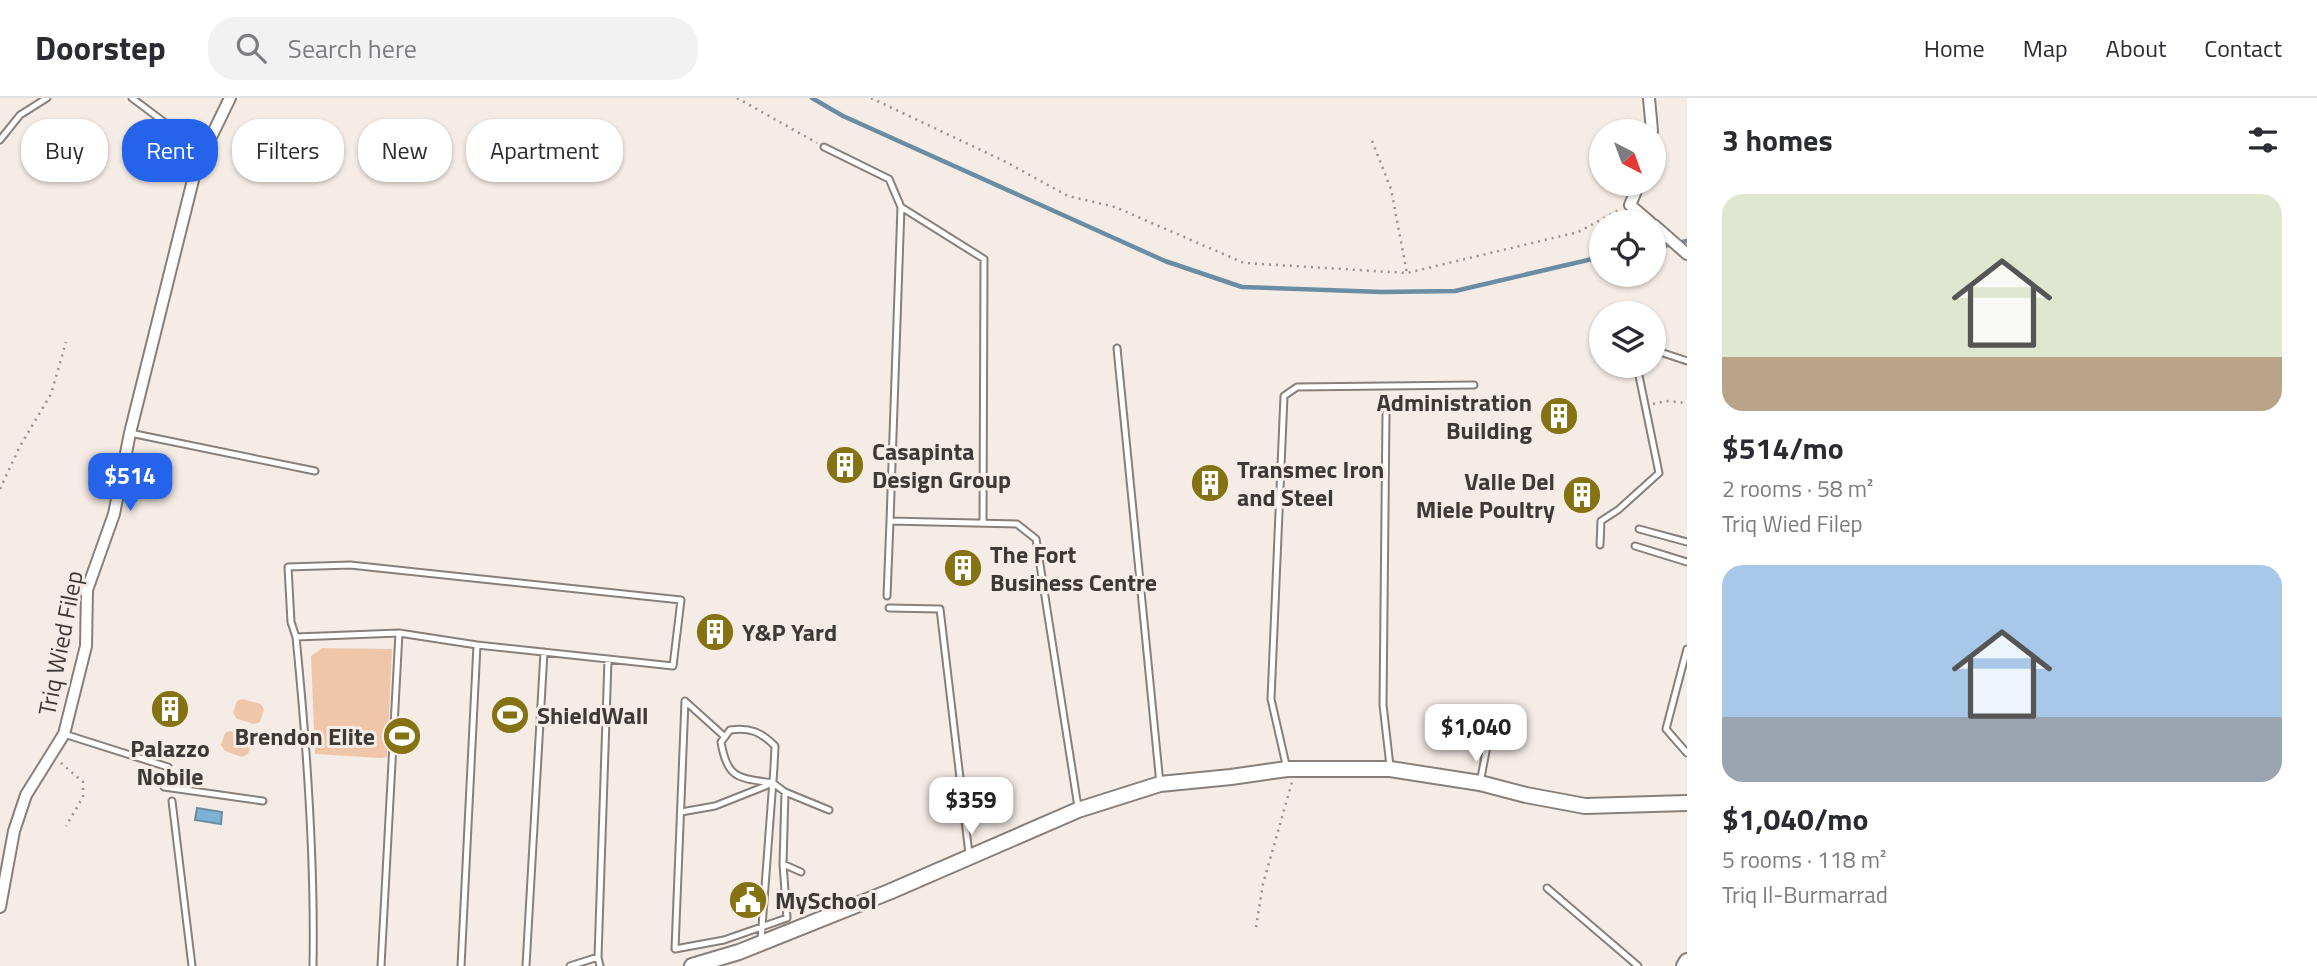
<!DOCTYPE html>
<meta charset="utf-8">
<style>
body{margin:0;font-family:"Titillium Web",sans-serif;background:#f2f2f3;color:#2b2b33;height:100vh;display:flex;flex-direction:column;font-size:26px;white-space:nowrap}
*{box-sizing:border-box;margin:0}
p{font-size:23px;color:#7c7c81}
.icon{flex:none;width:38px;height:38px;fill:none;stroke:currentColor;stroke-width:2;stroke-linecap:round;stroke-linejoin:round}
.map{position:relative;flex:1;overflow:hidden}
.sheet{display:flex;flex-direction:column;background:#fff;width:630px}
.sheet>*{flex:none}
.hud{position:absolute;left:21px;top:21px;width:665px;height:63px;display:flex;gap:14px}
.needle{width:46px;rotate:139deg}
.fabs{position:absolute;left:1589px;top:21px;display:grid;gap:14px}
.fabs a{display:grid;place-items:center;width:77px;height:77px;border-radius:50%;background:#fff;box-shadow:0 2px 5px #0004;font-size:35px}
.price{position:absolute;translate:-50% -60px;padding:0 16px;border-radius:14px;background:#fff;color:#222;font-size:23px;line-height:46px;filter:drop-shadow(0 2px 4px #0008)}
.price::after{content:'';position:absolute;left:50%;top:42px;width:21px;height:16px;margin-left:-10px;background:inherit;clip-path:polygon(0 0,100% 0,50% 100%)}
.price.active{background:#2563eb;color:#fff}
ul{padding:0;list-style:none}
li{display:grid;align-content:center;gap:14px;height:371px;padding:0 35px}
li span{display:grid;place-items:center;height:217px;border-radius:21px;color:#555}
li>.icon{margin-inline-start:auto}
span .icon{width:126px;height:126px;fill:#fffc;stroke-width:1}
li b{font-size:30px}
h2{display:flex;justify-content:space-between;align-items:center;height:84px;padding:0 35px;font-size:30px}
.chip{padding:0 24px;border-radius:28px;background:#fff;box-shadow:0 2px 5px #0004;font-size:24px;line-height:63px}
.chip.active{background:#2563eb;color:#fff}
header{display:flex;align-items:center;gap:42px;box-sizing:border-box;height:98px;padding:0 35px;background:#fff;border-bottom:2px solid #e1e1e2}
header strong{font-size:33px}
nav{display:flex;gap:38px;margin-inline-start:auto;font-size:24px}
.search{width:490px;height:63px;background:#f2f2f3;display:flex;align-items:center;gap:18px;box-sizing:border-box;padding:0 24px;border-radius:28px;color:#7c7c81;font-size:26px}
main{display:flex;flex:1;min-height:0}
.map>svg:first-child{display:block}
.green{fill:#f0c6aa}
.water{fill:#7eb1d3;stroke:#6a8da4;stroke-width:2}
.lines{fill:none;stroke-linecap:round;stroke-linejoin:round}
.stream{stroke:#6a8da4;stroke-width:4.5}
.service-casing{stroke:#877f79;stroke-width:9}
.minor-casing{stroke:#877f79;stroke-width:14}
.tertiary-casing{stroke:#877f79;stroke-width:18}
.path{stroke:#98918d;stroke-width:2.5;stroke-dasharray:2 5;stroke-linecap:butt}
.service{stroke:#fff;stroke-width:5}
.minor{stroke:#fff;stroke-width:10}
.tertiary{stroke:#fff;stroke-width:14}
.labels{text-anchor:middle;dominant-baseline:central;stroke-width:6;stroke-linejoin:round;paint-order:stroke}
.poi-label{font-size:24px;font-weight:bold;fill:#3d3937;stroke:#f6ece6;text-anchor:start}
.street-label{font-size:24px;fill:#3d3937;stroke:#f6ece6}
</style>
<header>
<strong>Doorstep</strong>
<div class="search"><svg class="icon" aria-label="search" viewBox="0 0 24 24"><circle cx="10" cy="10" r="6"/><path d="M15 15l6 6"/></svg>Search here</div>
<nav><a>Home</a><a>Map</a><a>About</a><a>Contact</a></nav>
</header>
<main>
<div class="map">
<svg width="1687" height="868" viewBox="0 0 1687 868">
<rect width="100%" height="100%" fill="#f6ece6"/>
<!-- green -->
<path class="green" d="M322,550L392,551L387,659L380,660L315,656L311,558Z
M242,601L261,606L264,612L260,624L254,626L237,621L233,615L237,603Z
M230,633L249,639L252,644L248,656L242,659L225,653L221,647L225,635Z"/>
<!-- water -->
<path class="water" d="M197,710L222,714L221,726L195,722Z"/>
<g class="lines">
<!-- stream -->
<path class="stream" d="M812,0L843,18L1165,163L1242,189L1382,194L1455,193L1601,159
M1654,150L1687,143"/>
<!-- service casing -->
<g class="service-casing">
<path id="service" d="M132,0L204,54
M0,42L20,17L47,0
M824,49L889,81L901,109L890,423
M901,109L984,161L983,425
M1117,250L1160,686
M1654,252L1687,263
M1386,315L1383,607L1390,668
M130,335L315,373
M1639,431L1687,444
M1600,447L1601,423L1618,412L1659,375L1637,268
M1635,448L1687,464
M887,498L890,423L1017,426L1036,441L1078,709
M889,510L940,511L969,756
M296,539L399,535L477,547L673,568L681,502L350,467L288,469L291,524L296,539C307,649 315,758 313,868
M1687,551L1666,631L1687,655
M685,603L675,851L724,842L787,820
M685,603L725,639
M64,636L168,669L164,689L263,703
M1287,671L1271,601L1284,298L1297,289L1474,287
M1480,685L1487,648
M785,694L783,766L787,820
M172,703L192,868
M681,714L715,708L773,685L785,694L829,712
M783,766L801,774
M1547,790L1638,868
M761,842L774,669L775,648C761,634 750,629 730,632L721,644C727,681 738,680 773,685
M381,868L399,535
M461,868L477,547
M526,868L544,554
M570,868L598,859
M600,868L598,859L608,562"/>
</g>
<!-- minor casing -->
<g class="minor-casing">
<path id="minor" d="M1649,0L1652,33
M1639,86L1630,107L1650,124
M1654,127L1687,156
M0,809L14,733L26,697L64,636L86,548L87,492L114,416L130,335L196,70L230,0"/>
</g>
<!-- tertiary casing -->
<g class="tertiary-casing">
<path id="tertiary" d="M692,868L739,854L889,794L1078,712L1160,686L1231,679L1287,671H1390L1480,685L1526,697L1585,708L1687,705
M1684,868L1687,863"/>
</g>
<!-- path -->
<path class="path" d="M737,0L817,45
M871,0L1006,64L1068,98L1115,109L1244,165L1407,175L1578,134L1619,112
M1372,43L1391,91L1407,175
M1653,306L1666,303L1687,305
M0,391L19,350L51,296L66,244
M61,665L83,684V699L66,728
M1256,829L1263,786L1292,684"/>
<!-- service -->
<use href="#service" class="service"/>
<!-- minor -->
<use href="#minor" class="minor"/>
<!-- tertiary -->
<use href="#tertiary" class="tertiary"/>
</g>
<!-- icons -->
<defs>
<g id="building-disc" transform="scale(2.0125)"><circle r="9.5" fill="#857213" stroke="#f6ece6"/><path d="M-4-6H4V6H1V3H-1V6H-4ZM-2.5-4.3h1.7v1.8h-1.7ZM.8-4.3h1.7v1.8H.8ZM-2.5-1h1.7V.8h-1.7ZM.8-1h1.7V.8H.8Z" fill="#fff"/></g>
<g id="stadium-disc" transform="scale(2.0125)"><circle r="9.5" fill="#857213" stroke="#f6ece6"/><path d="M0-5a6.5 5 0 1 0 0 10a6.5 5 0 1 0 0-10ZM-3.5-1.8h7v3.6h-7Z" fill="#fff"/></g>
<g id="civic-disc" transform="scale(2.0125)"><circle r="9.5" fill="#857213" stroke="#f6ece6"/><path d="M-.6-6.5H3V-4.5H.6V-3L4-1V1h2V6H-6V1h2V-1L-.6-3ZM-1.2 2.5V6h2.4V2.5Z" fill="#fff"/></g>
</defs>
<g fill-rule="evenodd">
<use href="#building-disc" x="1559" y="318"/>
<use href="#building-disc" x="845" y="367"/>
<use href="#building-disc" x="1210" y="385"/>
<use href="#building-disc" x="1582" y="397"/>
<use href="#building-disc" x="963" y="470"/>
<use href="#building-disc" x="715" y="534"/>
<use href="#building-disc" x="170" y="611"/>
<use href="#stadium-disc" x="510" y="617"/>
<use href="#stadium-disc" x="402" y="638"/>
<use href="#civic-disc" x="748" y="802"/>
</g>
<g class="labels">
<!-- poi labels -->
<g class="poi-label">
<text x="1532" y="304" text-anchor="end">Administration<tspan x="1532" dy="28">Building</tspan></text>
<text x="872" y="353">Casapinta<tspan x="872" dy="28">Design Group</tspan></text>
<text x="1237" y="371">Transmec Iron<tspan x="1237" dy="28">and Steel</tspan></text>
<text x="1555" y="383" text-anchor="end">Valle Del<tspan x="1555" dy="28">Miele Poultry</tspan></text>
<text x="990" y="456">The Fort<tspan x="990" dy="28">Business Centre</tspan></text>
<text x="742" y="534">Y&amp;P Yard</text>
<text x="537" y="617">ShieldWall</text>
<text x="375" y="638" text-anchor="end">Brendon Elite</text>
<text x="170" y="650" text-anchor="middle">Palazzo<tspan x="170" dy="28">Nobile</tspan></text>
<text x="775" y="802">MySchool</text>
</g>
<!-- street labels -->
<g class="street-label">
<text transform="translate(60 545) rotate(-79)">Triq Wied Filep</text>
</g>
</g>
</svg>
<div class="fabs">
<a><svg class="needle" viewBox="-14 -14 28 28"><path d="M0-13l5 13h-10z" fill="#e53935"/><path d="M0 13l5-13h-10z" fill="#7c7c81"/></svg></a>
<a><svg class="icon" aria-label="locate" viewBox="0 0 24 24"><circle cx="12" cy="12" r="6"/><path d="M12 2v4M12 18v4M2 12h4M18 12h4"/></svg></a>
<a><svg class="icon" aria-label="layers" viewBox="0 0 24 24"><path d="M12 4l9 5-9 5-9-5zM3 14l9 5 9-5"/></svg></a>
</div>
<b class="price active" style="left:130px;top:415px">$514</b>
<b class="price" style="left:1476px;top:666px">$1,040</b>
<b class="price" style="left:971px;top:739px">$359</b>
<div class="hud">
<a class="chip">Buy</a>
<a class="chip active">Rent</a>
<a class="chip">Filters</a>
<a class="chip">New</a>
<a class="chip">Apartment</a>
</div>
</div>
<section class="sheet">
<h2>3 homes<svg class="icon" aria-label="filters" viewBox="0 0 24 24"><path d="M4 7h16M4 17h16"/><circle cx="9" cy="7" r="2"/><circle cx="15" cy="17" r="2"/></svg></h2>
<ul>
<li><span style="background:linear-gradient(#dfe7d0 75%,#b9a48a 0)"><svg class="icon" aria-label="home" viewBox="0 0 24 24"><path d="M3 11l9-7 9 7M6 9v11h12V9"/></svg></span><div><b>$514/mo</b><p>2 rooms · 58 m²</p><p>Triq Wied Filep</p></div></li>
<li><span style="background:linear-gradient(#a9c7e8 70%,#9aa5b1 0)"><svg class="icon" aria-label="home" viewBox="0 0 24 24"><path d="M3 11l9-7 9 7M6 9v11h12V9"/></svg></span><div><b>$1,040/mo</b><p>5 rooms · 118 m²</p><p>Triq Il-Burmarrad</p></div></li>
</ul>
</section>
</main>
